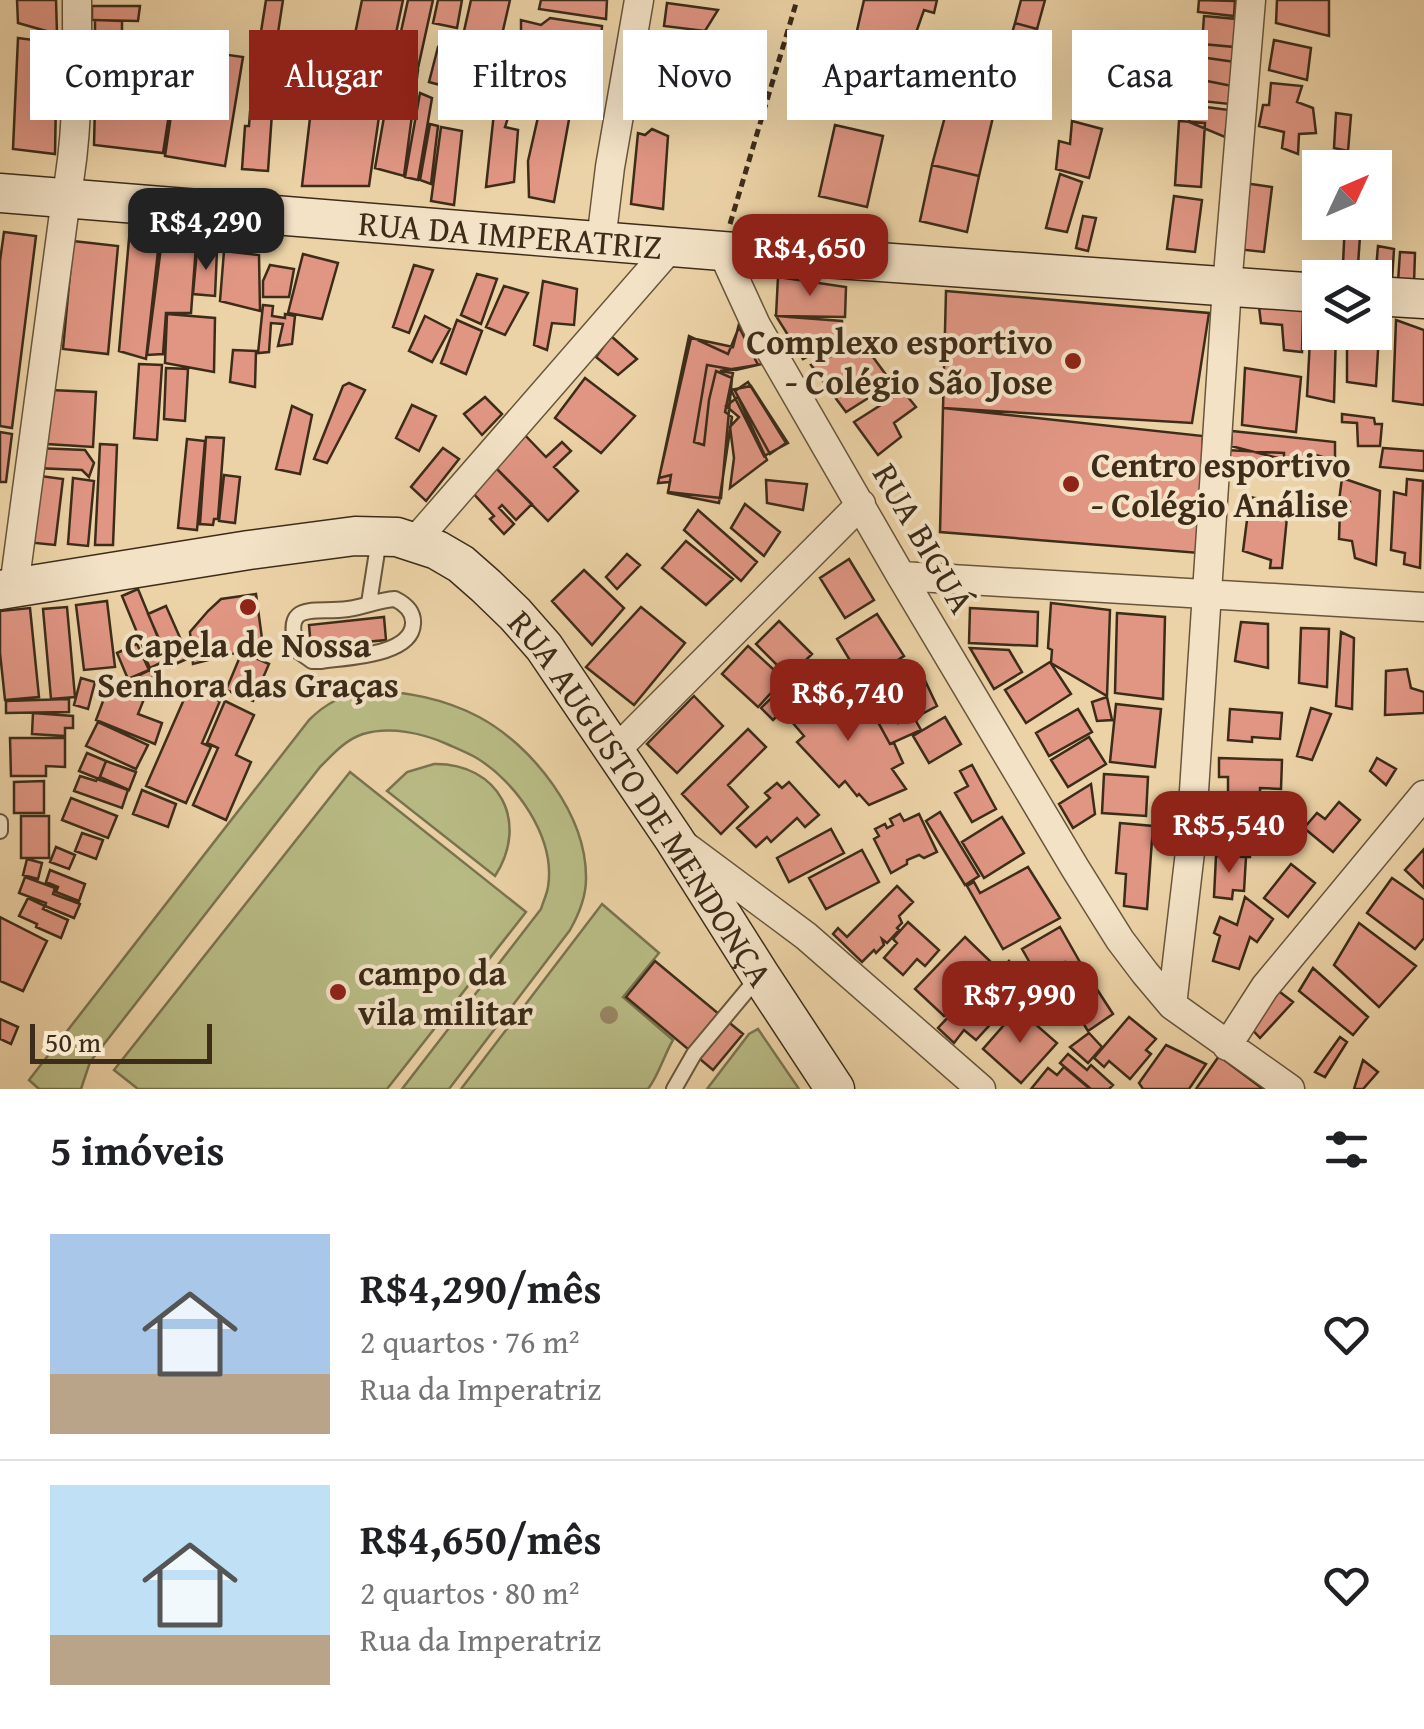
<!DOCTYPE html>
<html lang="pt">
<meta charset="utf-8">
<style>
body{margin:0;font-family:"Gentium Book Plus",serif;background:#f6f6f6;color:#202124;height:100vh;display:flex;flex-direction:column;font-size:38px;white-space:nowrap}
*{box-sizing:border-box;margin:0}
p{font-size:32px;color:#757577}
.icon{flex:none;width:55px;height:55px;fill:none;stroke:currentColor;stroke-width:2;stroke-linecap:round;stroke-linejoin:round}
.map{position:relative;height:1089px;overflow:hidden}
.panel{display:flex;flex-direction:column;background:#fff;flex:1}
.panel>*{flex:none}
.guide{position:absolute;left:30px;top:30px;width:1365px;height:90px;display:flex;gap:20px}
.needle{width:65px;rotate:46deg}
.controls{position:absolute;left:1302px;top:150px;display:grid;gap:20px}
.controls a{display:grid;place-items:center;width:90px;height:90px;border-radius:0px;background:#fff;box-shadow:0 10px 40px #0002;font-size:50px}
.scale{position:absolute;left:30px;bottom:25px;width:182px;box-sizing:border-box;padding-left:10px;border:5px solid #3c2c19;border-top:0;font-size:28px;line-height:35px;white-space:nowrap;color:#3c2c19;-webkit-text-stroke:8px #f3e2c6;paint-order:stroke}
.price{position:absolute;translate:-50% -85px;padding:0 22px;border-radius:20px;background:#8f2418;color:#fff;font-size:32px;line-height:65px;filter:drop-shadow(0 2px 5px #0008)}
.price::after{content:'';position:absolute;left:50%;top:60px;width:30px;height:22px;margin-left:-15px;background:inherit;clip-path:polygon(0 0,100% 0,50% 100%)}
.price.active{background:#222;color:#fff}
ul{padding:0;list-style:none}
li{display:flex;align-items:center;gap:30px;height:250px;padding:0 50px}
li+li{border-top:2px solid #e0e0e0}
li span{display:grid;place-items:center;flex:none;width:280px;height:200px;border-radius:0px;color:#555}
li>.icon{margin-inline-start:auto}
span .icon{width:120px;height:120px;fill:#fffc;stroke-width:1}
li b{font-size:42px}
h2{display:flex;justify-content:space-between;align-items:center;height:120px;padding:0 50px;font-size:42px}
.tag{padding:0 35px;border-radius:0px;background:#fff;box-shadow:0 10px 40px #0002;font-size:35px;line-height:90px}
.tag.active{background:#8f2418;color:#fff}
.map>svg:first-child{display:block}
.green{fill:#b9bc86;stroke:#7a7450;stroke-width:2.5}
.building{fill:#e19684;stroke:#3c2c19;stroke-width:2.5}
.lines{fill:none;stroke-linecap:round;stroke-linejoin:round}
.lane-casing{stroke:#68563c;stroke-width:18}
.street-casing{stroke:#68563c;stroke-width:31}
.secondary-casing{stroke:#3c2c19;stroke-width:41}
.path{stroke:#3c2c19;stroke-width:5;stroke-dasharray:8 5;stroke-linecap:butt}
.lane{stroke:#f3e2c6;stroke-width:14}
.street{stroke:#f3e2c6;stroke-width:28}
.secondary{stroke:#f3e2c6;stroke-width:38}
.tree{fill:#998765}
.poi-dot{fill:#8f2418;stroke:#f3e2c6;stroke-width:4}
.labels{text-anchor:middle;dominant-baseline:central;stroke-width:8;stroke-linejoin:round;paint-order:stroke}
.street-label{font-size:35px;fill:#3c2c19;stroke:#f3e2c6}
.poi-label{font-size:35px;font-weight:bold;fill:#3c2c19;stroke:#f3e2c6;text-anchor:start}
</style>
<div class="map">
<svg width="1424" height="1089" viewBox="0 0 1424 1089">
<rect width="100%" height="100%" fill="#ecd3a7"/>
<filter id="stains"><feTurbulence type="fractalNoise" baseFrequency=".002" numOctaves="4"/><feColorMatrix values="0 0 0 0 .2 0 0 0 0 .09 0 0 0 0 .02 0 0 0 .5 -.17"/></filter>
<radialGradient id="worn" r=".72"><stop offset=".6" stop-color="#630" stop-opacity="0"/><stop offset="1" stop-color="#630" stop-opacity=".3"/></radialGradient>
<!-- green -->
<path class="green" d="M367,690C407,692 443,698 479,717C533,746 587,815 586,879C586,898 579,914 570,930L449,1089H402L541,909C543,902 547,894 548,887C556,838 516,781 475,757C466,752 456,748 447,744C422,733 390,726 363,734C345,740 333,754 320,767L90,1062L81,1089H39L29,1080L309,720C327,702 342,696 367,690Z
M434,764C499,763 530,822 495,876L387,791L407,772Z
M350,772L526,912L387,1089H138L114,1070Z
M602,904L659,953L623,997L673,1040C664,1055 659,1075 648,1089H461Z
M758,1029L799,1089H707L749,1034Z"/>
<!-- building -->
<path class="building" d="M17,0H56L57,34L18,23Z
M266,0H283L270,85L253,82Z
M362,0H403L387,76L348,68Z
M408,0H433L418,68L394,63Z
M438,0H462L457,28L433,23Z
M471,0H510L501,39L464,31Z
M541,0H607L606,19L539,9Z
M864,0H937L934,13L924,10L906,61L853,48Z
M1021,0H1045L1037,29L1015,23Z
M1199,0L1235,1L1234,16L1198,12Z
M1277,0H1329V36L1276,23Z
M667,3L718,10L705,31L664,26Z
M92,6H140L138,21L92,20Z
M1204,16L1236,19L1234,47L1202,44Z
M550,18L602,26L600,58L521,41V20L541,25Z
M95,20L122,21V32H108L107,54L95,55Z
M1015,23L1037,29L1025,47L1009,43Z
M18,38L57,43L55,154L13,149Z
M671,39L706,41L703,64L671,60Z
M165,40L180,44L163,153L94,145L96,64L127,66L129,76L156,79Z
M1274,40L1311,48L1307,80L1269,70Z
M1009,43L1025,47L1015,80L999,75Z
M279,44L306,47L297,114L270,110Z
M1202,44L1234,47L1235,62L1200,57Z
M211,45L227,46L228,55L243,57L225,166L165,156L176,82L195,75Z
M438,47L464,54L455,89L429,82Z
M318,50L345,59L347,71L384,82L369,186H302Z
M499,57L589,68L586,97L496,86Z
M1200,57L1235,62L1232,86L1197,79Z
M393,66L418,70L404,176L375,168Z
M1197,79L1232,86L1229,104L1192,100Z
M1271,83L1302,86L1297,102L1313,108L1316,133L1299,134L1298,154L1282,148L1284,132L1259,126L1263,105H1269Z
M420,93L432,98L418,180L405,177Z
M496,94L515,96L505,127L518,130L514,182L486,187Z
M541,104L570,114L554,202L529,197L528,161Z
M1191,105L1229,110L1225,137L1189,122Z
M947,109L993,117L979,176L932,165Z
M250,112L272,113L268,171L242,169L245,126H249Z
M1336,113L1351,115L1348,151L1334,148Z
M1072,121L1102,129L1089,178L1056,169L1059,141L1070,144Z
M1179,121L1205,123L1201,187L1175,185Z
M430,124L438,126L431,184L420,180Z
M835,125L883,136L867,207L819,196Z
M441,127L462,131L454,205L431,201Z
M652,129L668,136L663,209L631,204L638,133L645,135Z
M932,165L979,176L967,232L920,221Z
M1060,174L1082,182L1067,232L1046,228Z
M1318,175L1320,222H1334L1332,234L1309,230V185H1317Z
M1244,183L1272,187L1264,252L1236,249Z
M1174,196L1202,200L1195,252L1167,249Z
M1083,216L1096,218L1088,251L1076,248Z
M131,217H147L160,233L146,359L119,351Z
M1345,222H1361L1358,265L1343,264Z
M4,232L36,236L12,428L0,426V261Z
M163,232H179L178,242L196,246L191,313H166L163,354L147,355Z
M73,241L118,246L108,354L63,349Z
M1378,246L1394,249L1392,280L1375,281Z
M197,250H217L215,296L193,294Z
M224,251L259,255L260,311L220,301Z
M1400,252L1415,253L1414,283L1398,282Z
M303,254L338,263L322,319L288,313Z
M270,265L294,269L289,297H263V281Z
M414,265L433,270L409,333L393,327Z
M477,274L497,279L481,324L461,315Z
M778,277L846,287L845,317L776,316Z
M543,281L577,289L574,325L552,323L547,350L534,345Z
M504,286L528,293L505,335L486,327Z
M946,291L1209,313L1192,423L943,408Z
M263,305L273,306L272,316L285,318V314L295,316L292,344L278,346L283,324L271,323L269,352L258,353Z
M1259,307L1303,310L1302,352L1284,350L1282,325L1261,323Z
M167,314L215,318L214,372L165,363Z
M425,316L450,329L432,362L409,351Z
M776,316L842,321V338L803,359Z
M457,320L482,331L466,374L441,363Z
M1396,320L1424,330V405L1393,401Z
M1311,321L1320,323V332H1336L1334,402L1307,396Z
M739,324L763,364L720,371L733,373L725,412L732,417L719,503L668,493L671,475L659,478L691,338L733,347Z
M739,327L758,365L736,370L707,365L694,442L704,445L709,400L716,371L732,378L721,498L668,492L670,482L658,483L689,336L728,354Z
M1359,332H1379L1376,386L1347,382V341L1360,339Z
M611,336L637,359L618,375L596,357Z
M862,342L892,383L846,412L811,365Z
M233,350L256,351L255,387L230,382Z
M139,364L162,365L157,440L134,438Z
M166,368L188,369L185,421L164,419Z
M1245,368L1301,377L1296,432L1242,425Z
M585,378L635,416L601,453L555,418Z
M748,382L786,443L770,454L735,391Z
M349,383L365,390L327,463L314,459L343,386Z
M751,386L788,443L764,456L731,390Z
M50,390L96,392L93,447L47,444Z
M903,391L916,407L894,423L901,437L878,455L854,422Z
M485,397L502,414L482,435L464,414Z
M738,397L767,460L730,488L734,458L730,427L739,417L726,406Z
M412,405L436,416L419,451L396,438Z
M292,406L312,415L300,474L276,469Z
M943,408L1203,436L1199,553L940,532Z
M1342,414L1374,418L1375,424H1382L1380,446H1358L1357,423L1342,422Z
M521,431L546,457L562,442L571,451L554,467L578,491L548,521L490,462Z
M1232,431L1335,442V461L1310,453L1305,465L1231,446Z
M0,432L12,434L6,482H0Z
M206,437L224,438L218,519H214L213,525L200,524Z
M187,439L205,441L197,530L178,528Z
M100,444L117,445L113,545H95Z
M36,448L85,450L94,463L89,477L82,470L35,468Z
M443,448L459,459L426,501L411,487Z
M1383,448L1424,451V471L1380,467Z
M1226,450L1284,453V478L1224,473Z
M490,462L532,504L516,520L502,505L499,508L514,524L504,534L490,519L494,516L472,492Z
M33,475L63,479L55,545L25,542Z
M224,475L240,477L235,523L219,521Z
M73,478L94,481L88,546L68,544Z
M1342,478L1380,491L1376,565L1355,558L1352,541L1339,539L1340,510L1349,513L1350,502L1339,501Z
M1407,479L1423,481L1420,568L1404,564L1405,553L1391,550L1394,492L1406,495Z
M766,480L807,484L803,510L767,503Z
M1250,497L1275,502L1273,515L1287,517L1282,568H1270L1271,560L1243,551Z
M745,504L780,532L764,556L731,528Z
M698,510L757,562L741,581L684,530Z
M686,541L733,579L706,605L662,568Z
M627,554L640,565L617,589L606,577Z
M849,559L874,600L845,618L820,578Z
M584,570L624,608L592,645L552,601Z
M138,589L159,640L143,647L122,596Z
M256,594L263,646L193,664L190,632L208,611L221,599Z
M107,601L115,667L84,670L76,605Z
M1051,603L1110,610L1107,696L1051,663L1052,650L1048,648Z
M166,606L189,658L171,666L148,614Z
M67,607L75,697L51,699L43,609Z
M641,607L685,643L634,705L586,667Z
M30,608L39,697L5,700L0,653V611Z
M970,608L1038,612L1037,646L969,643Z
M1117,613L1165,617L1163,699L1115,693Z
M877,614L904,656L863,682L837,639Z
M384,617L386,640L311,647L309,625Z
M779,621L812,654L789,677L756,644Z
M1241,622L1268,624V668L1235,661Z
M1301,628L1329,629L1327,687L1299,683Z
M1341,632L1354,638L1352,709L1336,706Z
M137,644L149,670L128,679L117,653Z
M158,646L165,661L150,668L143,653Z
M748,646L784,679L758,707L722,674Z
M970,648L1009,650L1022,672L994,689Z
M242,652L269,664L253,701L226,690Z
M1050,662L1071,694L1026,723L1005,690Z
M1407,669L1411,688L1424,692V713L1385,715L1386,671Z
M150,670L156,683L138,692L132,679Z
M921,672L937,706L922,714L916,721L921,730L890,744L873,713L880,708L884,711L889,708L898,723L905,719L900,711L895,712L885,691Z
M81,678L95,682L88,709L74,705Z
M786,684L798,696L773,720L761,708Z
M109,685L144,699L138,714L162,723L155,744L96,720Z
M819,687L828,697L833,692L842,703L855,692L873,713L890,744L894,743L903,763L892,769L906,789L869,805L859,794L857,796L845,781L839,787L797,742L804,736L786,715Z
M189,688L220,701L202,743L211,747L186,803L146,786Z
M694,696L723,726L677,773L647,744Z
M1107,697L1112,720L1097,721L1092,702Z
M69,699V712L6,713V701Z
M225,701L254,715L236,755L251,762L226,820L193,805L218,748L207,743Z
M1116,704L1161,709L1155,767L1110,762Z
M1311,708L1331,714L1312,760L1297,756Z
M1078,709L1092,732L1049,756L1036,733Z
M1230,709L1282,713L1280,739L1252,737V742L1228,740Z
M33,713L73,716V728H65V736L32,734Z
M945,717L961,744L929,763L913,736Z
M98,722L148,745L136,769L86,746Z
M748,729L766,747L728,785L748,807L721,834L682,794Z
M1089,737L1106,764L1068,787L1051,760Z
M10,738H65V767L46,766V776H11Z
M87,753L106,761L99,779L79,771Z
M1219,758L1282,760L1281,789L1260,788V801H1246V812H1228V777H1219Z
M1377,758L1396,769L1386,785L1370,771Z
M106,761L136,772L129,790L100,777Z
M972,765L996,809L972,822L955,793L968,786L960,771Z
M1104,774L1148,777L1146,816L1102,813Z
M80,776L96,781L97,779L128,790L122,808L74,791Z
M44,781V813H14V782Z
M789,782L819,815L805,827L797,818L771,842L767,837L756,847L737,828L770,798L765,793L777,783L782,788Z
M1091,784L1095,814L1073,828L1059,804Z
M142,790L176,804L168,827L133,814Z
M71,798L117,816L108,838L62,820Z
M1339,802L1360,820L1333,852L1304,828L1317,813L1325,819Z
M940,812L979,876L965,885L926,821Z
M900,814L904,821L919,814L937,852L924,858L919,855L907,860V864L891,873L874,839L879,836L875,829L885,824L887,828L893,825L890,819Z
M21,816H49V858H21Z
M1002,817L1024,853L984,878L962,842Z
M1120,823L1153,826L1147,909L1124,906L1126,874L1116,873Z
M831,829L844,853L789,882L777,858Z
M1223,830L1251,831L1250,857L1222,856Z
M82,833L103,840L96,859L75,851Z
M56,847L75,855L69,869L50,862Z
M1424,849V888L1405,870Z
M862,850L879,882L826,909L809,878Z
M1216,856L1246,857L1244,891L1233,890L1232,899L1214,897Z
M27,859L42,863L38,879L23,875Z
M1291,864L1315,883L1288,917L1264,898Z
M1028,867L1060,918L1003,949L967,886L974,882L980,893Z
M50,870L85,884L79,901L56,892L58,887L46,882Z
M25,877L55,888L53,894L80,904L74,918L45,906L46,903L19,893Z
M1392,878L1424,900V938L1415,949L1367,913Z
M897,886L913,902L899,916L902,923L897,928L899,930L887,943L882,939L884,945L876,953L874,950L862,962L833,934L838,928L847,937Z
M1245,897L1273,919L1257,942L1250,937L1239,969L1213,961L1220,936L1214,933L1220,917L1237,925Z
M28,898L45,906L43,909L68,920L61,938L36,927L37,924L19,916Z
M0,917L47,941L23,991L0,981Z
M908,922L939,950L925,966L917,959L903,975L884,958L897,943L893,939Z
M1359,923L1416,966L1379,1007L1334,965Z
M1060,927L1081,964L1069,971L1065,962L1051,970L1053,975L1041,982L1022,949Z
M965,937L993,964L944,1016L915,989Z
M655,961L743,1034L713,1070L626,997Z
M1009,961L1031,988L1023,996L999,972Z
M1313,968L1368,1017L1353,1035L1299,991Z
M992,972L1017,998L1012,1003L1003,995L991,1009L982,1001L988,994L979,986Z
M1091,980L1113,1014L1088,1031L1066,996Z
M1272,986L1293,1002L1260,1038L1246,1023Z
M975,997L997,1017L976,1040L964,1030L954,1043L938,1028L951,1014L955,1019Z
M1018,1009L1057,1043L1021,1083L983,1049Z
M1129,1017L1156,1039L1146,1050L1151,1054L1130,1079L1109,1061L1104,1067L1094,1058Z
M0,1019L18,1027L11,1044L0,1039Z
M1089,1033L1102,1047L1088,1063L1070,1047Z
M1340,1037L1347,1042L1325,1077L1315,1072Z
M1166,1045L1206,1064L1189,1089H1143L1139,1083Z
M1068,1054L1087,1070L1091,1065L1113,1085L1109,1089H1091L1060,1063Z
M1219,1056L1263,1089H1196Z
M1363,1060L1378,1072L1363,1089H1354Z
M1064,1067L1090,1089H1031L1048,1068L1057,1075Z"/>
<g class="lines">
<!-- lane casing -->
<g class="lane-casing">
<path id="lane" d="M395,599C405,604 414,612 413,624C411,656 346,657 321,661H312L298,651C281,599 314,614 348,609C364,607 378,600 395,599Z
M369,603L379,539
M0,822V831
M674,1089L694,1054L759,976"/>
</g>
<!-- street casing -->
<g class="street-casing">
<path id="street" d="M601,241L610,167L639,0
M722,251L756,325L901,576L1075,868L1120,940L1145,973L1172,1005L1290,1089
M415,541L672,246
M901,576L1424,607
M14,587L66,198C79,133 77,67 77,0
M614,752L861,504
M685,846L806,936L981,1089
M1172,1005L1190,852L1227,287L1251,0
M1227,1046L1265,987L1424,795"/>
</g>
<!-- secondary casing -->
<g class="secondary-casing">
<g id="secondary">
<path id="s1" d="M0,193L722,251L1320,293"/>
<path d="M1375,296L1424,299"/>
<path id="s2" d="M0,590L249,550L355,536L397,537L437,550L461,564L486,586L515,614L544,647L674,839L760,975L835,1089"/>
</g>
</g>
<!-- path -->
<path class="path" d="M730,224L797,0"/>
<!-- lane -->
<use href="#lane" class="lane"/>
<!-- street -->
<use href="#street" class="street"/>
<!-- secondary -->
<use href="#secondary" class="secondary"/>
</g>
<!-- trees -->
<circle class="tree" cx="609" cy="1015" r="9"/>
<!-- markers -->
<g class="poi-dot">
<circle cx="1073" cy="361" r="10"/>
<circle cx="1071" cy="484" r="10"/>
<circle cx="248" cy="607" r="10"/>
<circle cx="338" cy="992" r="10"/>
</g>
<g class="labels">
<!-- street labels -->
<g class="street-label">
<text stroke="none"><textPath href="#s1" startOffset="512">RUA DA IMPERATRIZ</textPath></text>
<text transform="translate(924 538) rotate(60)">RUA BIGUÁ</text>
<text stroke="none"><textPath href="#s2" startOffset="768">RUA AUGUSTO DE MENDONÇA</textPath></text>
</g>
<!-- poi labels -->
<g class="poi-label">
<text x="1053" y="341" text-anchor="end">Complexo esportivo<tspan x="1053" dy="40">- Colégio São Jose</tspan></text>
<text x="1091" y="464">Centro esportivo<tspan x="1091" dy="40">- Colégio Análise</tspan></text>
<text x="248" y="644" text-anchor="middle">Capela de Nossa<tspan x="248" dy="40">Senhora das Graças</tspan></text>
<text x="358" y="972">campo da<tspan x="358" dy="40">vila militar</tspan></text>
</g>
</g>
<rect width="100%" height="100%" filter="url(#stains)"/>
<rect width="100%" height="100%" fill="url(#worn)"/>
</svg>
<div class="controls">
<a><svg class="needle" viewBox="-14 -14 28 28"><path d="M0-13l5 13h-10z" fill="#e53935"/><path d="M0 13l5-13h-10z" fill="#757577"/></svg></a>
<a><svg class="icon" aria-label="layers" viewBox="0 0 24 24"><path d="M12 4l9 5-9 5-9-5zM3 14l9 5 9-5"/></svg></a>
</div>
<div class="scale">50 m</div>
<b class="price active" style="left:206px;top:273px">R$4,290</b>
<b class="price" style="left:810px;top:299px">R$4,650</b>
<b class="price" style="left:848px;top:744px">R$6,740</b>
<b class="price" style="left:1229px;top:876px">R$5,540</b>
<b class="price" style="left:1020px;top:1046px">R$7,990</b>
<div class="guide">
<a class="tag">Comprar</a>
<a class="tag active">Alugar</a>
<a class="tag">Filtros</a>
<a class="tag">Novo</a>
<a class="tag">Apartamento</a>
<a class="tag">Casa</a>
</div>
</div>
<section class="panel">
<h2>5 imóveis<svg class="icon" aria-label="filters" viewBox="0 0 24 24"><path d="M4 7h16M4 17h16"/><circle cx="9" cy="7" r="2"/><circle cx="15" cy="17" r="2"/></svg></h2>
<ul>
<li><span style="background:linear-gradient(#a9c7e8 70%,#b9a48a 0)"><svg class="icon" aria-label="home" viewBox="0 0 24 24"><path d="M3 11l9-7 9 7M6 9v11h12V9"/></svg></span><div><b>R$4,290/mês</b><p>2 quartos · 76 m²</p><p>Rua da Imperatriz</p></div><svg class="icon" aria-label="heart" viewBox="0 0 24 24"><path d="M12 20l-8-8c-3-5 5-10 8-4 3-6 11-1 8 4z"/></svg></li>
<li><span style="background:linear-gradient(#bfe0f5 75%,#b9a48a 0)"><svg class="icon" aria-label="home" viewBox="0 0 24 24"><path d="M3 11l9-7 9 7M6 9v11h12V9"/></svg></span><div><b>R$4,650/mês</b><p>2 quartos · 80 m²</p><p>Rua da Imperatriz</p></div><svg class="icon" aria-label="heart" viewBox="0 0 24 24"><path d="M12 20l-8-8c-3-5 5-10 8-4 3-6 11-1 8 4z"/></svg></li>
</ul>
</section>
